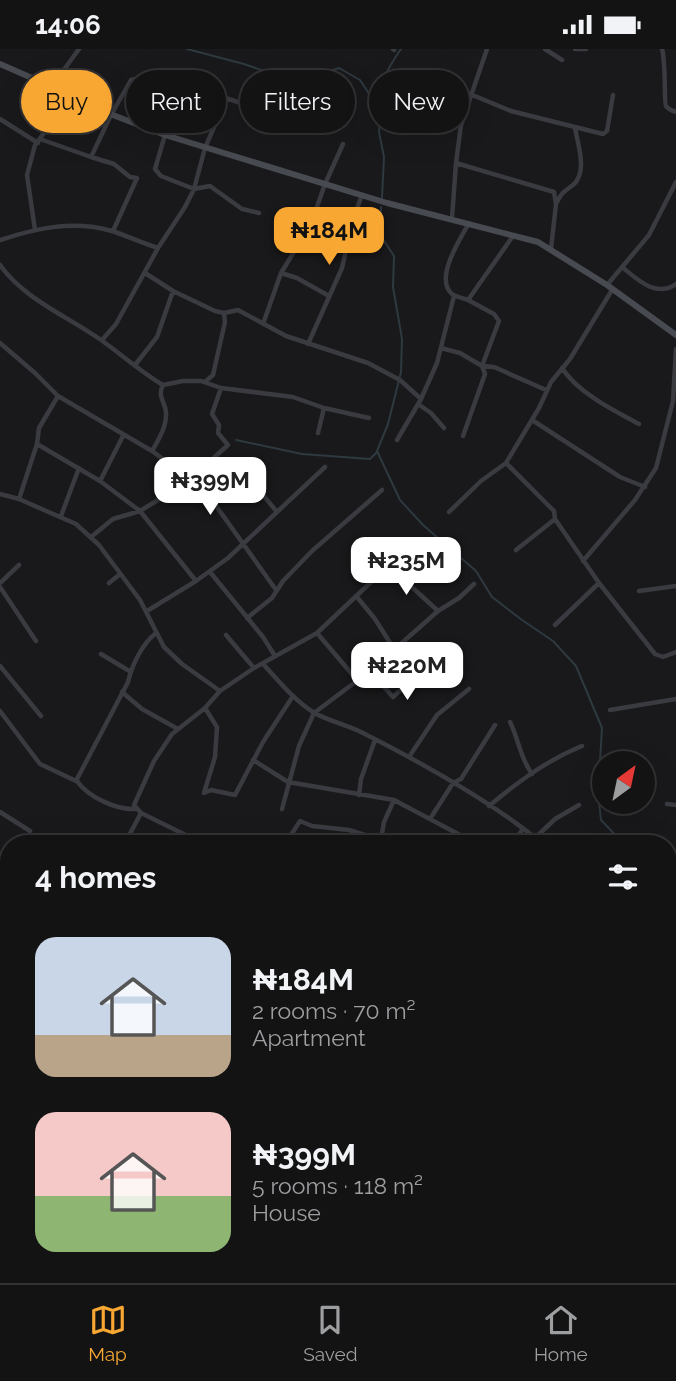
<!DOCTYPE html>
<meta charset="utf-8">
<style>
body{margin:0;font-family:Raleway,sans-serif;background:#1c1c1d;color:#f1f3f6;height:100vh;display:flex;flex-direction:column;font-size:26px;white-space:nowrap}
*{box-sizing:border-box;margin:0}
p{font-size:23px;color:#9d9ea0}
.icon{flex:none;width:38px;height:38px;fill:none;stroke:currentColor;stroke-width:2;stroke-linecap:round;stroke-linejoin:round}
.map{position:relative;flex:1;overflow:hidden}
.details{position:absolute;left:0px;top:786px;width:677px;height:450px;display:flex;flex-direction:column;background:#131314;border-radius:28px 28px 0 0;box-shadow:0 7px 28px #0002,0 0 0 2px #323234}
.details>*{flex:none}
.hud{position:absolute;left:21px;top:21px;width:635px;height:63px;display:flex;gap:14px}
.needle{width:46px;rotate:33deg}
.fabs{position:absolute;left:592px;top:702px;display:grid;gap:14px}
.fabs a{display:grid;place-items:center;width:63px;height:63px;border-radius:50%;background:#131314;box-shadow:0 7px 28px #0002,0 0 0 2px #323234;font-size:35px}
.price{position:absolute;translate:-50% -60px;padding:0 16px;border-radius:14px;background:#fff;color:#222;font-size:23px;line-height:46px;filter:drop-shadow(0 2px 4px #0008)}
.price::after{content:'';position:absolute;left:50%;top:42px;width:21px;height:16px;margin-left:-10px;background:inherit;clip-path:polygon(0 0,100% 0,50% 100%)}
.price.on{background:#f8a733;color:#111}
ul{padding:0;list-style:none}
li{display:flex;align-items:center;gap:21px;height:175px;padding:0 35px}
li span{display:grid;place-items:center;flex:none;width:196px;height:140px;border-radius:21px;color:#555}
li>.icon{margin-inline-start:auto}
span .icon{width:84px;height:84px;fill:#fffc;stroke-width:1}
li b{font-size:30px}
h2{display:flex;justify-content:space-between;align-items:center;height:84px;padding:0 35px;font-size:30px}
.chip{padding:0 24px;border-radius:32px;background:#131314;box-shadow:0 7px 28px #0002,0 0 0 2px #323234;font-size:24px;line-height:63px}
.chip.on{background:#f8a733;color:#111}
.status{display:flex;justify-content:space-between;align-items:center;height:49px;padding:0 35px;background:#131314;direction:ltr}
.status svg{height:19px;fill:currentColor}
.menu{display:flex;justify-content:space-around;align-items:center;height:98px;border-top:2px solid #323234;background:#131314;font-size:19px;color:#9d9ea0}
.menu a{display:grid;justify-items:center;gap:4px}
.menu .on{color:#f8a733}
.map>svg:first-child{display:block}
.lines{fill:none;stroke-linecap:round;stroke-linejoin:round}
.stream{stroke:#2e3940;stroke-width:2}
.street{stroke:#393b40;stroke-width:4.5}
.secondary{stroke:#474a50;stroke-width:6}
</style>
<div class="status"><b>14:06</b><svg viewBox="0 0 49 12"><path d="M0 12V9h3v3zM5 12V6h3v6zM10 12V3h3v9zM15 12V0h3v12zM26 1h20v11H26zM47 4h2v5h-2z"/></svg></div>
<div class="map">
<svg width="676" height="1234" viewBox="0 0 676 1234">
<rect width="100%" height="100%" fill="#19191b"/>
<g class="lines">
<!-- stream -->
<path class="stream" d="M187,0L244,15L273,25L310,29L339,19L360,31L381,63L379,83L384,108L382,149
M381,60C379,34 387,20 401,0
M381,158V187L394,207L393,238L402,290L401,323L388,375L377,402L400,451L423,476L476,522L492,548L522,571L553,592L576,617L602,679L598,745L601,771L623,794
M236,391L302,405L370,410L377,403
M0,1195L9,1194"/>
<!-- street -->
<path class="street" d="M393,0L394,1
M545,0L562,11
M575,0H586
M662,0C666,13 664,55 666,57C668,60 673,62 676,63
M394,22L470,45L511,62L603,85L607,82L613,46
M193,38L297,73
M50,40L79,0
M0,70L38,94
M165,86L155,120L161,127L194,140L210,137L242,160L259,164
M40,90L91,108L111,66L131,31L135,30L161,39
M91,108L114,115L130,128L137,129L113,182
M456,114L554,143L556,155L551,200
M557,153C562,143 565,142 573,136C588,123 578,96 575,79
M452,169L456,114L461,76L487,0
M469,174C460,190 434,230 452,245C456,248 463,249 468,251L513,187
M35,181L27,126L35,96L44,84L58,45
M0,191C37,179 73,171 112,182C127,187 142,194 158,199
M0,216C24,250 67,267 101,291C121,305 141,323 163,336L183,332H201L221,339L293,348L324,359L369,369
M622,218C638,231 656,249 676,235
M145,224L173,242L215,262L224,264L238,261L286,287L368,314L400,331L421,350
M281,224L297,229L329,247
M607,236L649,186L676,133
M263,275L281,224L311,175L325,135L343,95
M102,291L116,275L158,199L185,158L194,140L205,99L226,50
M0,294L35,324L58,347L152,402L204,440L276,541
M308,295L342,219L353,170L362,146
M441,299L460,304L482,317L494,318L546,341
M135,316L157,288L173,242
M562,319C577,343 614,362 639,375
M206,332L213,326L225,273L224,264
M418,355L431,364L444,379
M532,371L620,428L645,438
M318,384L324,359
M463,387L485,325L482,317L499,272L494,265L468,251
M397,391L421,350L437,314L454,247
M37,395L100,432L140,462L196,532
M152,402C159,390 167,377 166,363C165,352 157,348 163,336
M506,414L554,462L555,470L599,534L655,605L663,608L676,603
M100,432L123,387
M0,445L19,450L76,475L99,496L140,551L164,598L182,615L220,642
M19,450L37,395L39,379L58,347
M213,451L245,424L277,463
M449,463L481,432L506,414L539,359L551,333L570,310L612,241
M61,467L79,419
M91,488L113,470L140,462L163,448L190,430L228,396L218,384L219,376L212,365L221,339
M516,501L555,470
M583,512L635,451L656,419L673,352L676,300
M389,517L438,562
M210,523L263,588L275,607
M0,534L19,516
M109,534L119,526
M0,538L36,592
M639,542L676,537
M357,548L375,570L394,600
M147,562L196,532L228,509L325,418
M247,569L272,549L283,532L312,502L382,441
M555,576L599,534
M317,584L357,631
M226,586L254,619
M101,605L131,623
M263,615C278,631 294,651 313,663C328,672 347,676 363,684C422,714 492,753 542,794
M0,617L41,667
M370,622L393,648L445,600
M122,643L142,660L178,680
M205,659L217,678L215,708L204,744L211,741L235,746L263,693L293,647
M610,661L676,650
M0,662L40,715L76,732L128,633C132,616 142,595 156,584
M510,673C519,691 520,709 532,725
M409,708L437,666L469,640
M253,711L288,733L394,751L475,794
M77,732C88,748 116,761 136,760
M359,746L361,730L375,691
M667,755L676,756
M489,757C518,733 547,711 582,697
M282,760L299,697L314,664L370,622L438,562L459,549L474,535
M0,763L30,782
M430,770L453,734L461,730L495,676
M535,789L555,770L579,756
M381,790L384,773L394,751
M84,794L85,793
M125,794L141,764
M202,794L141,764L134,756L154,712L172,685L205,659L220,642L254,619L317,584L404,502
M281,794L283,787L291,786L300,772L312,777L349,781L390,794
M514,794L522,781
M0,848L9,850
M0,896L9,870
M0,908L9,912
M0,961L9,968
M671,974L676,977
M0,1020L9,1024
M668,1081L676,1066
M0,1115L5,1108L9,1091
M312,1227L322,1234
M409,1227L419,1234
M46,1234L53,1231L63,1234
M106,1234L108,1227
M169,1234L171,1227
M214,1234L219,1227
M241,1234L245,1227
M396,1234L402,1227"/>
<!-- secondary -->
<path class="secondary" d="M0,15L32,29L58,45L165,86L387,154L538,193L607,236L676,286"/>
</g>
</svg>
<div class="fabs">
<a><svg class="needle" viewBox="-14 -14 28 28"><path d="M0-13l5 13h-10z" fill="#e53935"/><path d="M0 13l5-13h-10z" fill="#9d9ea0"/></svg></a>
</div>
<b class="price on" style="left:329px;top:218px">₦184M</b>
<b class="price" style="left:210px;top:468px">₦399M</b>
<b class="price" style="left:406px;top:548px">₦235M</b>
<b class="price" style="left:407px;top:653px">₦220M</b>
<div class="hud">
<a class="chip on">Buy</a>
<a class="chip">Rent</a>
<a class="chip">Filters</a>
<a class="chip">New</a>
</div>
<section class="details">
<h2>4 homes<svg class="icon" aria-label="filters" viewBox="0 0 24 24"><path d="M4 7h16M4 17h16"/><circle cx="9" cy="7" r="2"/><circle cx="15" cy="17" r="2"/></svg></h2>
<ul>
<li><span style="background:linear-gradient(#c9d6e8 70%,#b9a48a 0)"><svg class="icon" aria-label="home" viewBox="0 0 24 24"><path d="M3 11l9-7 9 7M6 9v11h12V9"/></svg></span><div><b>₦184M</b><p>2 rooms · 70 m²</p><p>Apartment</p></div></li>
<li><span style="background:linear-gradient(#f6c9c9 60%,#8fb573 0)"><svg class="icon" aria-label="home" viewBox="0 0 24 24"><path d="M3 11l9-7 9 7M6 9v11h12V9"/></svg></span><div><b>₦399M</b><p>5 rooms · 118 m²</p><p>House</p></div></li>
</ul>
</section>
</div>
<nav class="menu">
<a class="on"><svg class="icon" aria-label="map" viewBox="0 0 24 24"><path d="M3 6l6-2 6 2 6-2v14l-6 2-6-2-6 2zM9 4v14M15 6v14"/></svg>Map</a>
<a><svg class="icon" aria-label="saved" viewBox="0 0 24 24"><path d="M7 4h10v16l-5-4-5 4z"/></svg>Saved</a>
<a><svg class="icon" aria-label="home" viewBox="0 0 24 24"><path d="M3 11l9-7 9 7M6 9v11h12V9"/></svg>Home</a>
</nav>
